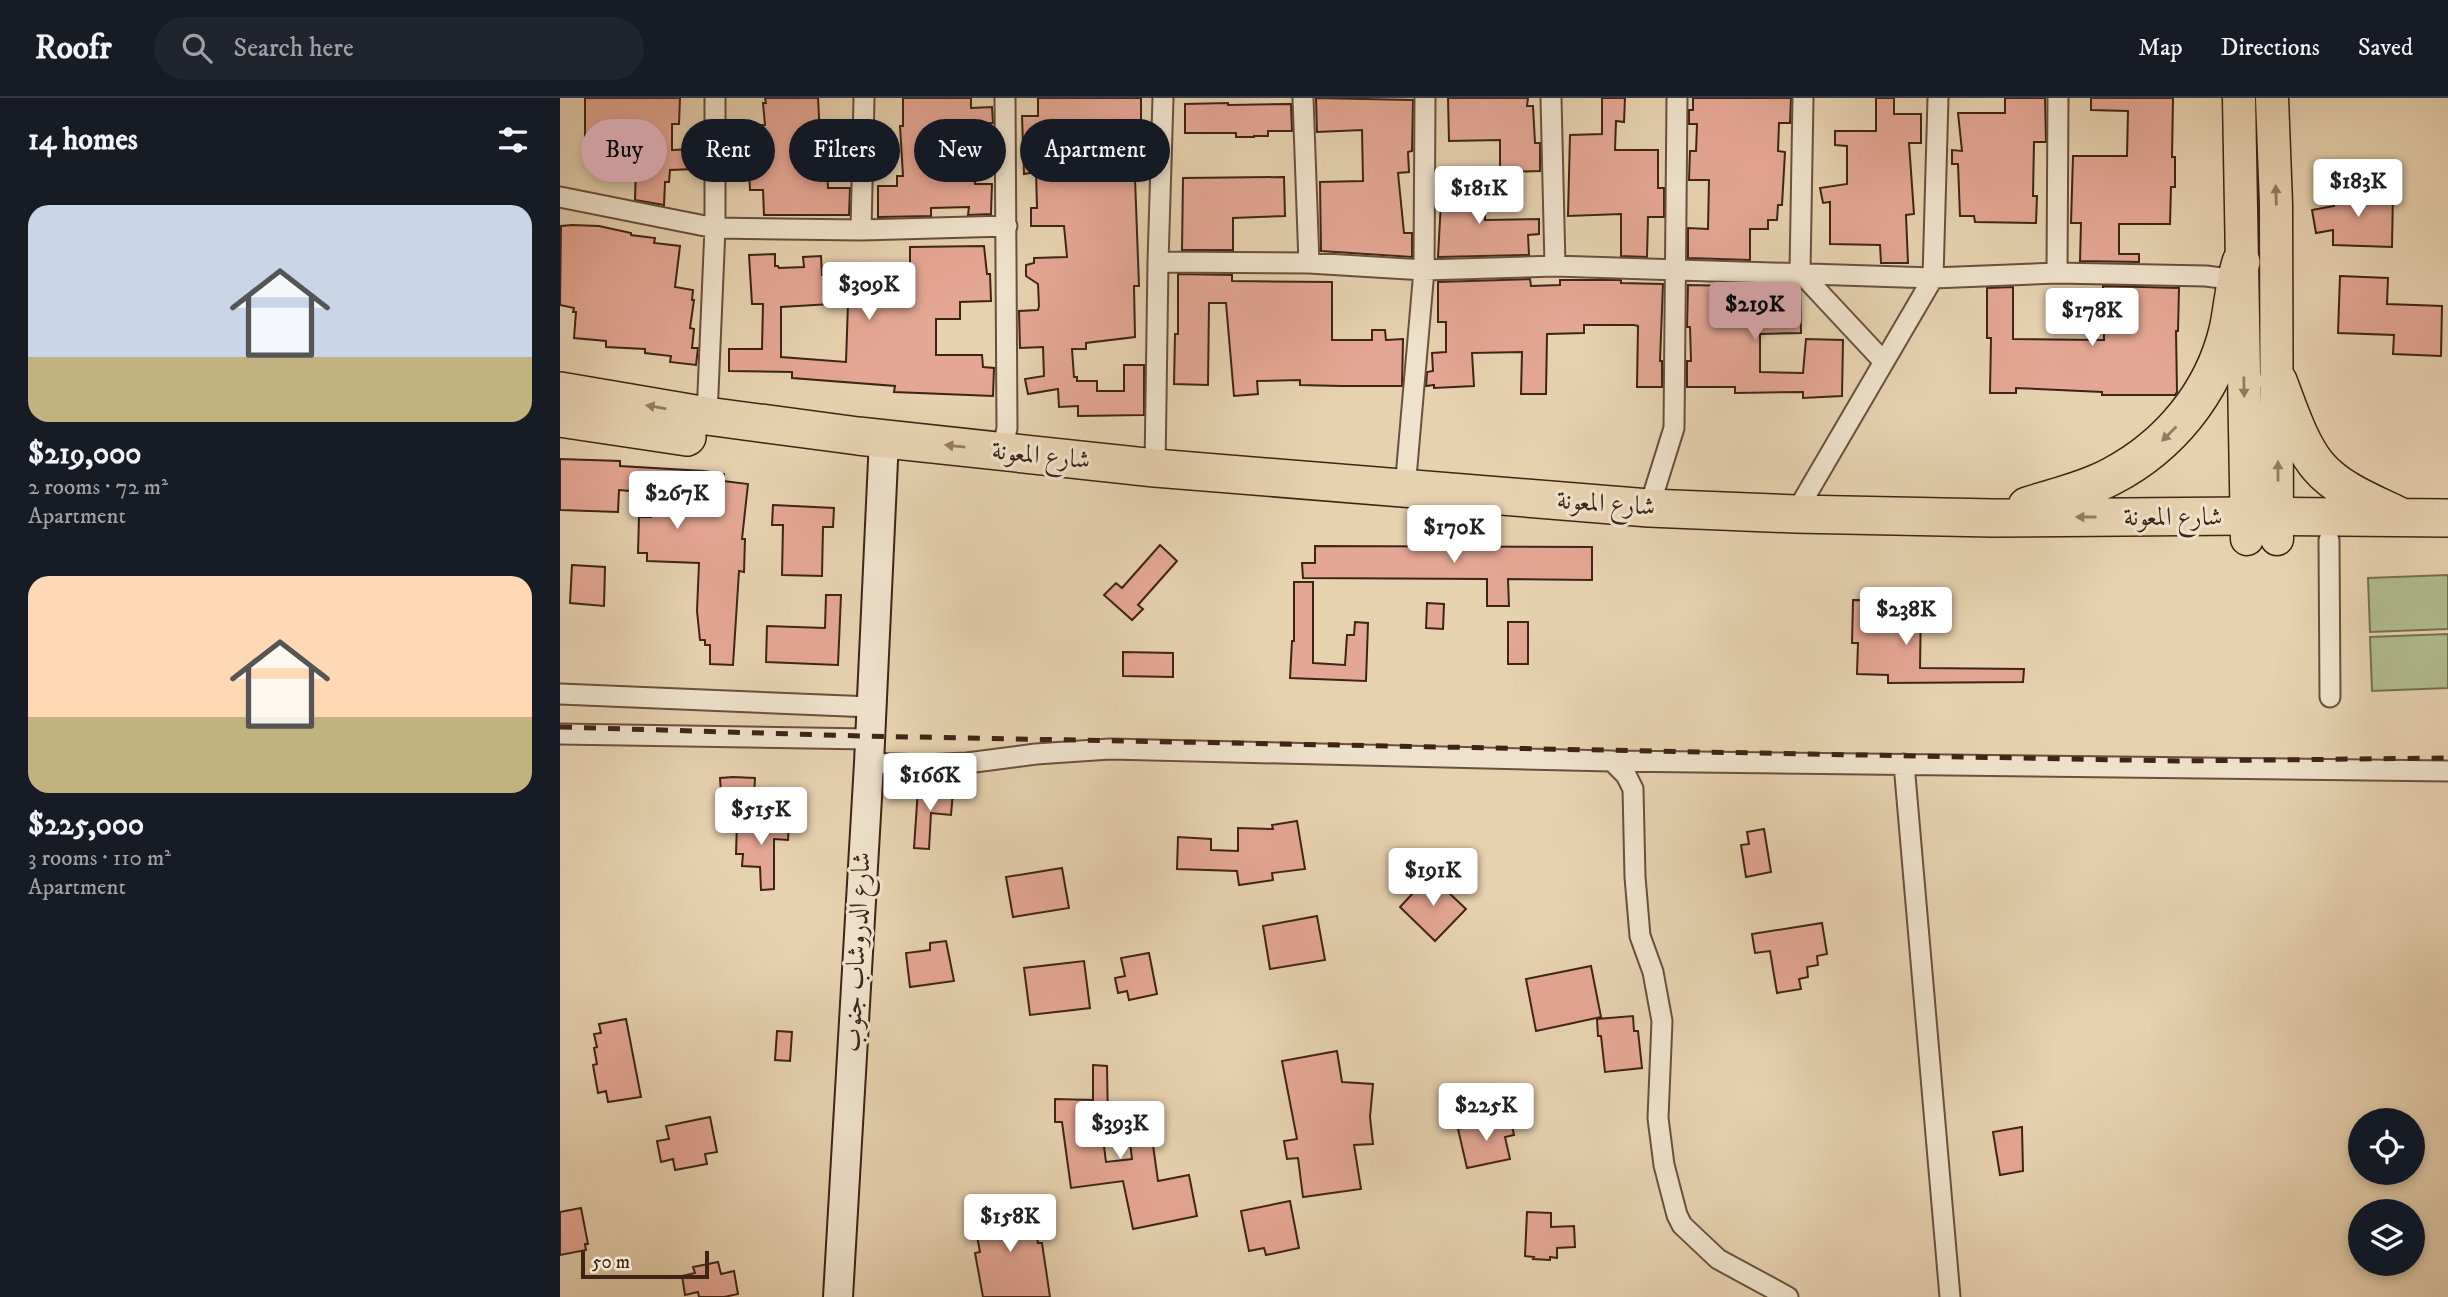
<!DOCTYPE html>
<meta charset="utf-8">
<style>
body{margin:0;font-family:"IM FELL DW Pica",Amiri,serif;background:#20242c;color:#f1f3f6;height:100vh;display:flex;flex-direction:column;font-size:26px;white-space:nowrap}
*{box-sizing:border-box;margin:0}
p{font-size:23px;color:#9ea1a6}
.icon{flex:none;width:38px;height:38px;fill:none;stroke:currentColor;stroke-width:2;stroke-linecap:round;stroke-linejoin:round}
.map{position:relative;flex:1;overflow:hidden}
.details{display:flex;flex-direction:column;background:#171b24;width:560px}
.details>*{flex:none}
.banner{position:absolute;left:21px;top:21px;width:665px;height:63px;display:flex;gap:14px}
.controls{position:absolute;left:1788px;top:1010px;display:grid;gap:14px}
.controls a{display:grid;place-items:center;width:77px;height:77px;border-radius:50%;background:#171b24;box-shadow:0 4px 10px #0003;font-size:35px}
.scale{position:absolute;left:21px;bottom:18px;width:128px;box-sizing:border-box;padding-left:7px;border:4px solid #3f2416;border-top:0;font-size:19px;line-height:24px;white-space:nowrap;color:#3f2416;-webkit-text-stroke:5px #efe2cc;paint-order:stroke}
.price{position:absolute;translate:-50% -60px;padding:0 16px;border-radius:7px;background:#fff;color:#222;font-size:23px;line-height:46px;filter:drop-shadow(0 2px 4px #0008)}
.price::after{content:'';position:absolute;left:50%;top:42px;width:21px;height:16px;margin-left:-10px;background:inherit;clip-path:polygon(0 0,100% 0,50% 100%)}
.price.current{background:#c59692;color:#111}
ul{padding:0;list-style:none}
li{display:grid;align-content:center;gap:14px;height:371px;padding:0 28px}
li span{display:grid;place-items:center;height:217px;border-radius:21px;color:#555}
li>.icon{margin-inline-start:auto}
span .icon{width:126px;height:126px;fill:#fffc;stroke-width:1}
li b{font-size:30px}
h2{display:flex;justify-content:space-between;align-items:center;height:84px;padding:0 28px;font-size:30px}
.pill{padding:0 24px;border-radius:32px;background:#171b24;box-shadow:0 4px 10px #0003;font-size:24px;line-height:63px}
.pill.current{background:#c59692;color:#111}
header{display:flex;align-items:center;gap:42px;box-sizing:border-box;height:98px;padding:0 35px;background:#171b24;border-bottom:2px solid #363941}
header strong{font-size:33px}
nav{display:flex;gap:38px;margin-inline-start:auto;font-size:24px}
.search{width:490px;height:63px;background:#20242c;display:flex;align-items:center;gap:18px;box-sizing:border-box;padding:0 24px;border-radius:38px;color:#9ea1a6;font-size:26px}
main{display:flex;flex:1;min-height:0}
.map>svg:first-child{display:block}
.green{fill:#b1bd8e;stroke:#787052;stroke-width:2}
.building{fill:#e5a795;stroke:#3f2416;stroke-width:2;fill-rule:evenodd}
.lines{fill:none;stroke-linecap:round;stroke-linejoin:round}
.street-casing{stroke:#69503c;stroke-width:23}
.secondary-casing{stroke:#3f2416;stroke-width:32}
.primary-casing{stroke:#3f2416;stroke-width:35}
.highway-casing{stroke:#3f2416;stroke-width:40}
.street{stroke:#efe2cc;stroke-width:19}
.secondary{stroke:#efe2cc;stroke-width:28}
.primary{stroke:#e7d2b0;stroke-width:32}
.highway{stroke:#e7d2b0;stroke-width:37}
.rail{stroke:#3f2416;stroke-width:5;stroke-dasharray:12 12;stroke-linecap:butt}
.oneway{fill:#937b63}
.labels{text-anchor:middle;dominant-baseline:central;stroke-width:6;stroke-linejoin:round;paint-order:stroke}
.street-label{font-size:26px;fill:#3f2416;stroke:#efe2cc}
</style>
<header>
<strong>Roofr</strong>
<div class="search"><svg class="icon" aria-label="search" viewBox="0 0 24 24"><circle cx="10" cy="10" r="6"/><path d="M15 15l6 6"/></svg>Search here</div>
<nav><a>Map</a><a>Directions</a><a>Saved</a></nav>
</header>
<main>
<section class="details">
<h2>14 homes<svg class="icon" aria-label="filters" viewBox="0 0 24 24"><path d="M4 7h16M4 17h16"/><circle cx="9" cy="7" r="2"/><circle cx="15" cy="17" r="2"/></svg></h2>
<ul>
<li><span style="background:linear-gradient(#c9d6e8 70%,#c2b280 0)"><svg class="icon" aria-label="home" viewBox="0 0 24 24"><path d="M3 11l9-7 9 7M6 9v11h12V9"/></svg></span><div><b>$219,000</b><p>2 rooms · 72 m²</p><p>Apartment</p></div></li>
<li><span style="background:linear-gradient(#ffd9b3 65%,#c2b280 0)"><svg class="icon" aria-label="home" viewBox="0 0 24 24"><path d="M3 11l9-7 9 7M6 9v11h12V9"/></svg></span><div><b>$225,000</b><p>3 rooms · 110 m²</p><p>Apartment</p></div></li>
</ul>
</section>
<div class="map">
<svg width="1888" height="1199" viewBox="0 0 1888 1199">
<rect width="100%" height="100%" fill="#e7d2b0"/>
<filter id="stains"><feTurbulence type="fractalNoise" baseFrequency=".00286" numOctaves="4"/><feColorMatrix values="0 0 0 0 .2 0 0 0 0 .09 0 0 0 0 .02 0 0 0 .5 -.17"/></filter>
<radialGradient id="worn" r=".72"><stop offset=".6" stop-color="#630" stop-opacity="0"/><stop offset="1" stop-color="#630" stop-opacity=".3"/></radialGradient>
<!-- green -->
<path class="green" d="M1888,477V531L1810,534L1808,480Z
M1888,536V590L1812,593L1810,539Z"/>
<!-- building -->
<path class="building" d="M25,0H120L119,26H112V52L134,51L135,71L110,72L109,84H105L104,107L75,102L76,67H70V54H52V44H25Z
M205,0H258L260,38H264L265,45H291L290,64H267L268,90H290L289,117H204L203,92H190L188,53H196L195,27H205L203,5H206Z
M343,0H411V10L432,9L433,25H417V41H414L415,86H432L431,116L408,117L409,109L371,110V118L318,119V88H337V78H343L340,28H343Z
M478,0H581V24H584L583,61H565V46H556V41L517,42L516,77H519V81L575,80L579,188H574L575,239L526,245V251H512L514,279H517V283H537V293H564V267H584V317L518,318V308L499,309L498,291L468,296L465,281L484,278L483,249L460,250L459,213L478,212L479,208L478,186L466,178V167L474,165V160L507,159L504,128H471V110H477L476,74L464,76L462,18H478Z
M756,0L853,2L852,53L848,54L849,74L838,75L844,135H852V159L761,153L760,84L803,83L802,32L757,34Z
M888,0H968L967,8H973L975,45H980V73L940,74V42L889,43Z
M1042,0H1065L1064,24L1056,23L1055,52H1098V90H1104V119H1088L1087,159L1061,158V116L1008,118L1010,37L1042,36Z
M1133,0H1231L1230,25H1219L1218,53L1225,54L1222,107H1218L1217,122H1208V131H1190V162L1128,160V130L1148,131L1149,82H1129L1130,53H1136L1137,26H1129V12H1133Z
M1316,0H1334V16H1361V45H1349L1354,116L1346,117L1348,165H1321L1320,147L1270,146V104L1263,105L1260,90L1287,86V48L1275,47V33H1316Z
M1445,0H1485L1486,44H1474L1473,98H1477L1476,125L1415,124L1414,118H1400L1398,66H1392V52L1402,53L1398,15H1445Z
M1531,0H1613L1612,59H1615V89H1611L1610,126H1559V156H1579V164L1520,163L1521,125H1511L1513,58H1567L1568,13L1531,12Z
M668,5V7L731,6L732,33H708V38H694V39H676V35H625V6Z
M724,79L725,118L673,120V152H622L623,80Z
M882,85L925,86V122L979,121V136L968,137L969,157L878,159Z
M1774,92L1833,94L1832,149L1773,147V132L1756,135L1752,112L1774,108Z
M12,127L39,128L71,135V137L95,140L94,145L120,148L115,189L133,192L132,202H134L130,230L134,231L132,250H138L136,267L110,264L111,258L85,255V251L46,249V243L14,240L16,214H13L14,210L0,207L1,128Z
M424,148L427,176H430L431,203L400,204V221H376V257H422L423,269L434,270L433,298L334,294L335,288L232,280V274L169,273V251H202L203,206H192L189,157L215,156V168H218L219,170L244,169L243,159L261,158L262,177L292,176V167H319V179H350V149ZM288,205L286,264L221,259V209Z
M618,176L672,177V183L772,184V242H812V232H825L826,242L843,241L842,288H781L740,287V282L697,283L698,296L674,298L666,205H649L648,287L614,286L615,236H618Z
M1780,178L1828,180L1827,206L1882,208L1881,258L1833,256L1834,237L1778,235Z
M970,181L971,188L1000,187V182H1061V185L1103,186L1100,263H1102V289H1077L1078,228L1074,227H1024V235L987,236L986,296H961L962,254L912,255L914,288L874,290V287L866,288L867,274L873,273L872,255L886,254V224H878V184Z
M1175,186L1236,188L1240,191L1241,235L1200,236V274L1243,275L1246,241L1283,242L1282,298L1243,300V294L1175,295V289H1127V263H1131L1130,229H1127L1128,187L1175,188Z
M1543,188L1619,190L1618,233H1616L1617,294L1615,297H1542V294L1456,290V295H1430L1431,240H1427V190L1453,189V241L1544,242Z
M0,361L60,363V368L144,373L164,376L163,383L188,386L182,441H185L184,474L179,473L173,567L150,566V547H145V542H140L137,513L139,465L87,463V455H78L79,419H91L93,395L59,392L58,414L0,412Z
M213,407L274,410L273,429H263L262,478L222,477L223,427H212Z
M600,447L617,463L578,507L583,511L572,522L544,497L556,485L562,490Z
M755,448L1032,449V482L948,481L949,508H927V481L743,480L742,465H755Z
M12,467L45,469L44,508L10,505Z
M734,484H753V565L785,567L787,537H794L795,524L808,525L806,583L730,580L732,543H734Z
M266,497H281L278,567L206,564L207,528L265,530Z
M1293,502L1361,503L1360,570L1464,571L1463,584L1328,585V577L1297,576L1298,545H1292Z
M867,505L884,506L883,531L866,530Z
M948,524H968V566H948Z
M563,554L613,555V579L563,578Z
M173,679L195,680L194,698L161,695L160,680Z
M358,691L393,694L391,717L371,715L369,751L354,750Z
M177,723L229,724L228,742L214,741V791L201,792L200,769L182,768L183,756H176Z
M737,723L745,771L712,775L713,782L679,787L677,773L617,771L618,739L651,741V752L678,753V730L713,731L712,727Z
M1204,731L1211,774L1186,779L1181,747L1189,746L1187,734Z
M502,770L509,810L453,819L446,779Z
M870,777L906,811L875,843L840,809Z
M757,818L765,862L710,871L703,828Z
M1262,825L1267,856L1257,858L1258,867L1247,869L1248,879L1239,881L1241,891L1217,895L1210,853L1195,855L1192,836Z
M386,843L394,883L350,889L346,855L370,852V845Z
M589,855L597,896L569,902L567,893L558,895L555,880L565,878L561,860Z
M524,863L530,910L470,917L464,870Z
M1031,868L1041,919L976,933L966,881Z
M1073,918L1074,933H1078L1082,970L1045,974L1041,938H1038L1037,921Z
M66,921L81,999L48,1004L46,993L38,995L33,967L37,966L34,950L37,949L34,936L41,935L39,926Z
M217,933L232,934L230,963L215,962Z
M777,953L782,984L813,986L810,1019L813,1046L794,1047L801,1091L743,1099L738,1060L727,1061L724,1043L737,1041L722,963Z
M533,967L547,968L548,1026L541,1025L546,1064L572,1061L569,1036L591,1033L598,1083L629,1077L637,1118L573,1131L563,1083L511,1090L502,1024H495V1001L533,1002Z
M150,1019L157,1054L145,1056L147,1066L115,1072L113,1061L101,1064L97,1043L109,1041L106,1028Z
M933,1023V1026L951,1023L954,1037L945,1039L950,1061L907,1070L898,1031Z
M1462,1029L1463,1073L1440,1077L1433,1034Z
M730,1103L739,1150L706,1157L704,1150L689,1153L681,1113Z
M471,1106L478,1145H482L490,1199H423L415,1155L420,1154L413,1116Z
M21,1110L28,1146H25L26,1152L0,1157V1114Z
M967,1114L991,1115V1129L1014,1128L1015,1149L997,1150V1160L990,1159V1162L973,1161L974,1159L965,1158Z
M158,1164L161,1176L174,1173L178,1196L164,1199H139L138,1194L125,1197L122,1178L135,1175L133,1169Z"/>
<g class="lines">
<!-- street casing -->
<g class="street-casing">
<path id="street" d="M743,0L749,165
M991,0L995,168
M1243,0L1240,174L1324,264
M0,99L155,130L301,132L447,128
M301,132L304,0
M598,164L749,165L864,172L995,168L1373,180L1497,175L1646,178L1676,182
M1497,175L1498,0
M147,318L155,130V0
M442,353L447,330L445,0
M595,370L598,164L603,0
M845,391L864,172L865,0
M1089,410L1114,330L1117,0
M1235,416L1373,180L1378,0
M1769,442L1770,599
M0,596L311,609
M0,636L309,641
M1052,663L1888,673
M309,665L364,667L407,665L476,656L550,651L1052,663L1066,677L1073,691L1075,779L1080,838L1093,874L1102,923L1098,1020L1104,1067L1117,1117L1122,1127L1158,1161L1228,1199
M1344,666L1390,1199"/>
</g>
<!-- secondary casing -->
<g class="secondary-casing">
<path id="secondary" d="M278,1199L309,665L324,341"/>
</g>
<!-- primary casing -->
<g class="primary-casing">
<path id="primary" d="M1679,0L1687,441
M1712,0L1716,106L1717,441"/>
</g>
<!-- highway casing -->
<g class="highway-casing">
<path id="highway" d="M1718,283C1728,309 1740,347 1758,368C1777,391 1810,404 1837,417
M0,293L147,318L298,338L595,370L1089,410L1235,416L1433,420L1686,418L1888,420
M0,320L127,339
M1467,408C1495,399 1526,392 1552,378C1609,348 1653,295 1668,232C1673,209 1674,186 1681,164"/>
</g>
<!-- street -->
<use href="#street" class="street"/>
<!-- secondary -->
<use href="#secondary" class="secondary"/>
<!-- primary -->
<use href="#primary" class="primary"/>
<!-- highway -->
<use href="#highway" class="highway"/>
<!-- rail -->
<path class="rail" d="M0,629L301,638L1618,663L1888,660"/>
</g>
<!-- one-way arrows -->
<defs><path id="oneway-solid" d="M-6-.8H1V-3.2L6.5 0L1 3.2V.8H-6Z" transform="scale(1.75)"/></defs>
<g class="oneway">
<use href="#oneway-solid" transform="translate(1716 97) rotate(-92)"/>
<use href="#oneway-solid" transform="translate(1684 289) rotate(89)"/>
<use href="#oneway-solid" transform="translate(96 309) rotate(-170)"/>
<use href="#oneway-solid" transform="translate(1609 336) rotate(135)"/>
<use href="#oneway-solid" transform="translate(395 348) rotate(-174)"/>
<use href="#oneway-solid" transform="translate(1718 373) rotate(-90)"/>
<use href="#oneway-solid" transform="translate(1526 419) rotate(180)"/>
</g>
<g class="labels">
<!-- street labels -->
<g class="street-label">
<text transform="translate(481 358) rotate(6)">شارع المعونة</text>
<text transform="translate(1046 406) rotate(4)">شارع المعونة</text>
<text x="1613" y="419">شارع المعونة</text>
<text transform="translate(297 854) rotate(-87)">شارع الدروشاب جنوب</text>
</g>
</g>
<rect width="100%" height="100%" filter="url(#stains)"/>
<rect width="100%" height="100%" fill="url(#worn)"/>
</svg>
<div class="controls">
<a><svg class="icon" aria-label="locate" viewBox="0 0 24 24"><circle cx="12" cy="12" r="6"/><path d="M12 2v4M12 18v4M2 12h4M18 12h4"/></svg></a>
<a><svg class="icon" aria-label="layers" viewBox="0 0 24 24"><path d="M12 4l9 5-9 5-9-5zM3 14l9 5 9-5"/></svg></a>
</div>
<div class="scale">50 m</div>
<b class="price" style="left:1798px;top:121px">$183K</b>
<b class="price" style="left:919px;top:128px">$181K</b>
<b class="price" style="left:309px;top:224px">$309K</b>
<b class="price current" style="left:1195px;top:244px">$219K</b>
<b class="price" style="left:1532px;top:250px">$178K</b>
<b class="price" style="left:117px;top:433px">$267K</b>
<b class="price" style="left:894px;top:467px">$170K</b>
<b class="price" style="left:1346px;top:549px">$238K</b>
<b class="price" style="left:370px;top:715px">$166K</b>
<b class="price" style="left:201px;top:749px">$515K</b>
<b class="price" style="left:873px;top:810px">$191K</b>
<b class="price" style="left:926px;top:1045px">$225K</b>
<b class="price" style="left:560px;top:1063px">$393K</b>
<b class="price" style="left:450px;top:1156px">$158K</b>
<div class="banner">
<a class="pill current">Buy</a>
<a class="pill">Rent</a>
<a class="pill">Filters</a>
<a class="pill">New</a>
<a class="pill">Apartment</a>
</div>
</div>
</main>
